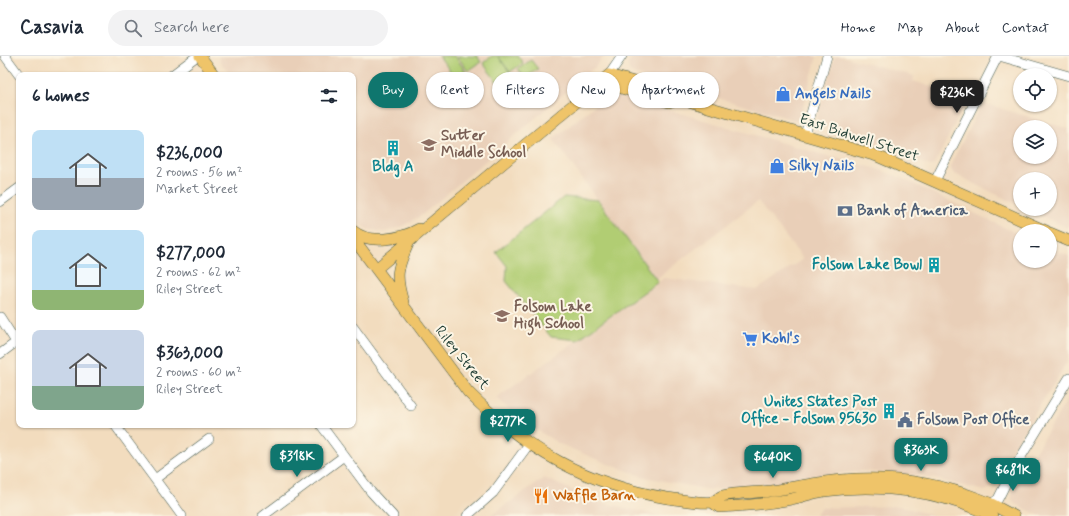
<!DOCTYPE html>
<meta charset="utf-8">
<style>
body{margin:0;font-family:Mynerve,sans-serif;background:#f2f2f3;color:#1f2937;height:100vh;display:flex;flex-direction:column;font-size:15px;white-space:nowrap}
*{box-sizing:border-box;margin:0}
p{font-size:13px;color:#747a83}
.icon{flex:none;width:22px;height:22px;fill:none;stroke:currentColor;stroke-width:2;stroke-linecap:round;stroke-linejoin:round}
.map{position:relative;flex:1;overflow:hidden}
.side{position:absolute;left:16px;top:16px;width:340px;height:356px;display:flex;flex-direction:column;background:#fff;border-radius:8px;box-shadow:0 1px 3px #0004}
.side>*{flex:none}
.guide{position:absolute;left:368px;top:16px;width:380px;height:36px;display:flex;gap:8px}
.buttons{position:absolute;left:1013px;top:12px;display:grid;gap:8px}
.buttons a{display:grid;place-items:center;width:44px;height:44px;border-radius:50%;background:#fff;box-shadow:0 1px 3px #0004;font-size:20px}
.price{position:absolute;translate:-50% -34px;padding:0 9px;border-radius:8px;background:#0f766e;color:#fff;font-size:13px;line-height:26px;filter:drop-shadow(0 1px 2px #0008)}
.price::after{content:'';position:absolute;left:50%;top:24px;width:12px;height:9px;margin-left:-6px;background:inherit;clip-path:polygon(0 0,100% 0,50% 100%)}
.price.active{background:#222;color:#fff}
ul{padding:0;list-style:none}
li{display:flex;align-items:center;gap:12px;height:100px;padding:0 16px}
li span{display:grid;place-items:center;flex:none;width:112px;height:80px;border-radius:8px;color:#555}
li>.icon{margin-inline-start:auto}
span .icon{width:48px;height:48px;fill:#fffc;stroke-width:1}
li b{font-size:17px}
h2{display:flex;justify-content:space-between;align-items:center;height:48px;padding:0 16px;font-size:17px}
.pill{padding:0 14px;border-radius:18px;background:#fff;box-shadow:0 1px 3px #0004;font-size:14px;line-height:36px}
.pill.active{background:#0f766e;color:#fff}
header{display:flex;align-items:center;gap:24px;box-sizing:border-box;height:56px;padding:0 20px;background:#fff;border-bottom:1px solid #e0e1e3}
header strong{font-size:19px}
nav{display:flex;gap:22px;margin-inline-start:auto;font-size:14px}
.search{width:280px;height:36px;background:#f2f2f3;display:flex;align-items:center;gap:10px;box-sizing:border-box;padding:0 14px;border-radius:22px;color:#747a83;font-size:15px}
.map>svg:first-child{display:block}
.built{fill:#e9cfb8;fill-rule:evenodd}
.green{fill:#b1cd73;stroke:#688554}
.lines{fill:none;stroke-linecap:round;stroke-linejoin:round}
.minor-casing{stroke:#3f5549;stroke-width:10}
.major-casing{stroke:#3f5549;stroke-width:12}
.minor{stroke:#fff;stroke-width:9}
.major{stroke:#efc469;stroke-width:11}
.labels{text-anchor:middle;dominant-baseline:central;stroke-width:4;stroke-linejoin:round;paint-order:stroke}
.shop-label{font-size:15px;font-weight:bold;fill:#366cbe;stroke:#fcf5e5;text-anchor:start}
.education-label{font-size:15px;font-weight:bold;fill:#785e54;stroke:#fcf5e5;text-anchor:start}
.street-label{font-size:15px;fill:#1f3d34;stroke:#fcf5e5}
.culture-label{font-size:15px;font-weight:bold;fill:#0d838f;stroke:#fcf5e5;text-anchor:end}
.service-label{font-size:15px;font-weight:bold;fill:#4e5e75;stroke:#fcf5e5;text-anchor:start}
.food-label{font-size:15px;font-weight:bold;fill:#c56008;stroke:#fcf5e5;text-anchor:start}
</style>
<header>
<strong>Casavia</strong>
<div class="search"><svg class="icon" aria-label="search" viewBox="0 0 24 24"><circle cx="10" cy="10" r="6"/><path d="M15 15l6 6"/></svg>Search here</div>
<nav><a>Home</a><a>Map</a><a>About</a><a>Contact</a></nav>
</header>
<div class="map">
<svg width="1069" height="460" viewBox="0 0 1069 460">
<rect width="100%" height="100%" fill="#fcf5e5"/>
<filter id="ink" filterUnits="userSpaceOnUse"><feTurbulence type="fractalNoise" baseFrequency=".025" numOctaves="2"/><feDisplacementMap in="SourceGraphic" scale="8" xChannelSelector="R" yChannelSelector="G"/><feConvolveMatrix kernelMatrix="1 2 1 2 8 2 1 2 1" color-interpolation-filters="sRGB"/></filter>
<filter id="wash" filterUnits="userSpaceOnUse"><feTurbulence type="fractalNoise" baseFrequency=".012" numOctaves="4" result="noise"/><feDisplacementMap in="SourceGraphic" scale="16" xChannelSelector="R" yChannelSelector="G"/><feGaussianBlur stdDeviation="0.9" result="paint"/><feColorMatrix in="noise" values="0 0 0 0 0 0 0 0 0 0 0 0 0 0 0 0 0 1.4 0 .05"/><feComposite in="paint" operator="in"/></filter>
<g filter="url(#wash)">
<rect width="100%" height="100%" fill="#f2dcbe"/>
<!-- built -->
<path class="built" d="M218,0H604L595,11L422,159L401,171L384,176L367,173L360,168L353,158V19H231L220,6Z
M634,0H817L799,65L634,18L629,14L628,7Z
M835,0H841L914,20L913,25L968,42L934,109L930,110L858,80L820,70L817,62Z
M611,39H618L820,98L874,112L899,121L1020,179V205H1050V192L1069,200V301L1057,323L1005,404L991,432L985,435L920,419L862,415L810,420L772,429L736,434L705,433L674,427L645,421L608,408L560,388L525,367L496,342L664,222L757,234L803,203L758,145L656,223L553,83L603,43Z
M982,47L1069,73V172L1026,153H1050V123H1020V150L953,117L951,112L952,106ZM1020,71H1050V101H1020Z
M1069,341V460H1040L1014,447L1012,443V433Z
M544,422L598,446L661,460H490Z
M900,450L934,460H815L821,452Z"/>
<!-- green -->
<path class="green" d="M439,0H455L466,16L456,23Z
M457,0H477L481,6L468,15Z
M492,0H498L510,17L497,26L483,7Z
M498,0H518L523,7L510,16Z
M531,4L538,13L525,22L518,13Z
M564,141L598,144L658,226L577,284L551,281L506,225L507,210L496,196Z"/>
</g>
<g filter="url(#ink)">
<g class="lines">
<!-- minor casing -->
<g class="minor-casing">
<path id="minor" d="M5,0L19,19
M999,0L1069,20
M172,19L197,0
M609,19L622,0
M805,79L827,0
M935,125L998,0
M0,146L19,132
M0,261L16,286
M353,271L411,350
M0,298L19,284
M115,369L182,460
M321,369L371,436L393,460
M155,423L209,383
M988,453L991,448L998,443L1010,419L1069,322
M263,460L344,400
M467,460L493,437L529,388"/>
</g>
<!-- major casing -->
<g class="major-casing">
<path id="major" d="M200,0L214,19
M601,26L669,46L679,42
M353,175C369,189 402,183 419,173
M1050,177L1069,185
M353,182L468,336C525,393 587,429 667,442C677,443 703,448 712,446C716,445 719,441 722,440C738,436 755,437 771,435C795,431 818,426 842,424C889,420 938,427 982,444C993,448 1003,455 1014,460
M376,213L609,19L670,36L679,42L708,51L877,100L1046,175
M403,246C395,220 397,212 408,188
M712,446L719,451C741,450 764,448 786,444C799,442 811,437 824,435C880,427 941,435 992,460"/>
</g>
<!-- minor -->
<use href="#minor" class="minor"/>
<!-- major -->
<use href="#major" class="major"/>
</g>
</g>
<!-- icons -->
<defs>
<g id="shop-bare" transform="scale(1.2)"><path d="M-5-2.5h2.3a2.7 3.5 0 0 1 5.4 0H5L5.5 6h-11ZM-1.5-2.5h3a1.5 2.3 0 0 0-3 0Z" fill="#3f7fe0" stroke="#fcf5e5" stroke-width="2.5" paint-order="stroke"/></g>
<g id="school-bare" transform="scale(1.2)"><path d="M0-5L7-2L0 1L-7-2ZM-4 1L0 2.5L4 1V4Q0 6-4 4Z" fill="#8d6e63" stroke="#fcf5e5" stroke-width="2.5" paint-order="stroke"/></g>
<g id="building-bare" transform="scale(1.2)"><path d="M-4-6H4V6H1V3H-1V6H-4ZM-2.5-4.3h1.7v1.8h-1.7ZM.8-4.3h1.7v1.8H.8ZM-2.5-1h1.7V.8h-1.7ZM.8-1h1.7V.8H.8Z" fill="#0f9aa8" stroke="#fcf5e5" stroke-width="2.5" paint-order="stroke"/></g>
<g id="bank-bare" transform="scale(1.2)"><path d="M-6-4H6V4H-6ZM0-2.3a2.3 2.3 0 1 0 0 4.6a2.3 2.3 0 1 0 0-4.6Z" fill="#5c6f8a" stroke="#fcf5e5" stroke-width="2.5" paint-order="stroke"/></g>
<g id="supermarket-bare" transform="scale(1.2)"><path d="M-6-5.5h2.5l.6 2H6L4.5 2H-2.5L-4.4-4H-6ZM-1.5 3.2a1.3 1.3 0 1 0 .1 0ZM3 3.2a1.3 1.3 0 1 0 .1 0Z" fill="#3f7fe0" stroke="#fcf5e5" stroke-width="2.5" paint-order="stroke"/></g>
<g id="civic-bare" transform="scale(1.2)"><path d="M-.6-6.5H3V-4.5H.6V-3L4-1V1h2V6H-6V1h2V-1L-.6-3ZM-1.2 2.5V6h2.4V2.5Z" fill="#5c6f8a" stroke="#fcf5e5" stroke-width="2.5" paint-order="stroke"/></g>
<g id="restaurant-bare" transform="scale(1.2)"><path d="M-5-6h1v4h1v-4h1v4h1v-4h1v5L-1.5 .5V6h-2V.5L-5-1ZM5-6V6H3V1.5H1.5Q1.5-4 5-6Z" fill="#e8710a" stroke="#fcf5e5" stroke-width="2.5" paint-order="stroke"/></g>
</defs>
<g fill-rule="evenodd">
<use href="#shop-bare" x="783" y="38"/>
<use href="#school-bare" x="429" y="89"/>
<use href="#building-bare" x="393" y="92"/>
<use href="#shop-bare" x="777" y="110"/>
<use href="#bank-bare" x="845" y="155"/>
<use href="#building-bare" x="934" y="209"/>
<use href="#school-bare" x="502" y="260"/>
<use href="#supermarket-bare" x="750" y="283"/>
<use href="#building-bare" x="889" y="355"/>
<use href="#civic-bare" x="905" y="364"/>
<use href="#restaurant-bare" x="541" y="440"/>
</g>
<g class="labels">
<!-- shop labels -->
<g class="shop-label">
<text x="795" y="38">Angels Nails</text>
<text x="789" y="110">Silky Nails</text>
<text x="762" y="283">Kohl's</text>
</g>
<!-- education labels -->
<g class="education-label">
<text x="441" y="80">Sutter<tspan x="441" dy="17">Middle School</tspan></text>
<text x="514" y="251">Folsom Lake<tspan x="514" dy="17">High School</tspan></text>
</g>
<!-- street labels -->
<g class="street-label">
<text transform="translate(859 82) rotate(18)">East Bidwell Street</text>
<text transform="translate(462 302) rotate(51)">Riley Street</text>
</g>
<!-- culture labels -->
<g class="culture-label">
<text x="393" y="111" text-anchor="middle">Bldg A</text>
<text x="922" y="209">Folsom Lake Bowl</text>
<text x="877" y="346">Unites States Post<tspan x="877" dy="17">Office - Folsom 95630</tspan></text>
</g>
<!-- service labels -->
<g class="service-label">
<text x="857" y="155">Bank of America</text>
<text x="917" y="364">Folsom Post Office</text>
</g>
<!-- food labels -->
<g class="food-label">
<text x="553" y="440">Waffle Barn</text>
</g>
</g>
</svg>
<div class="buttons">
<a><svg class="icon" aria-label="locate" viewBox="0 0 24 24"><circle cx="12" cy="12" r="6"/><path d="M12 2v4M12 18v4M2 12h4M18 12h4"/></svg></a>
<a><svg class="icon" aria-label="layers" viewBox="0 0 24 24"><path d="M12 4l9 5-9 5-9-5zM3 14l9 5 9-5"/></svg></a>
<a>+</a>
<a>−</a>
</div>
<b class="price active" style="left:957px;top:58px">$236K</b>
<b class="price" style="left:508px;top:387px">$277K</b>
<b class="price" style="left:921px;top:416px">$363K</b>
<b class="price" style="left:297px;top:422px">$318K</b>
<b class="price" style="left:773px;top:423px">$640K</b>
<b class="price" style="left:1013px;top:436px">$681K</b>
<div class="guide">
<a class="pill active">Buy</a>
<a class="pill">Rent</a>
<a class="pill">Filters</a>
<a class="pill">New</a>
<a class="pill">Apartment</a>
</div>
<section class="side">
<h2>6 homes<svg class="icon" aria-label="filters" viewBox="0 0 24 24"><path d="M4 7h16M4 17h16"/><circle cx="9" cy="7" r="2"/><circle cx="15" cy="17" r="2"/></svg></h2>
<ul>
<li><span style="background:linear-gradient(#bfe0f5 60%,#9aa5b1 0)"><svg class="icon" aria-label="home" viewBox="0 0 24 24"><path d="M3 11l9-7 9 7M6 9v11h12V9"/></svg></span><div><b>$236,000</b><p>2 rooms · 56 m²</p><p>Market Street</p></div></li>
<li><span style="background:linear-gradient(#bfe0f5 75%,#8fb573 0)"><svg class="icon" aria-label="home" viewBox="0 0 24 24"><path d="M3 11l9-7 9 7M6 9v11h12V9"/></svg></span><div><b>$277,000</b><p>2 rooms · 62 m²</p><p>Riley Street</p></div></li>
<li><span style="background:linear-gradient(#c9d6e8 70%,#7fa58c 0)"><svg class="icon" aria-label="home" viewBox="0 0 24 24"><path d="M3 11l9-7 9 7M6 9v11h12V9"/></svg></span><div><b>$363,000</b><p>2 rooms · 60 m²</p><p>Riley Street</p></div></li>
</ul>
</section>
</div>
